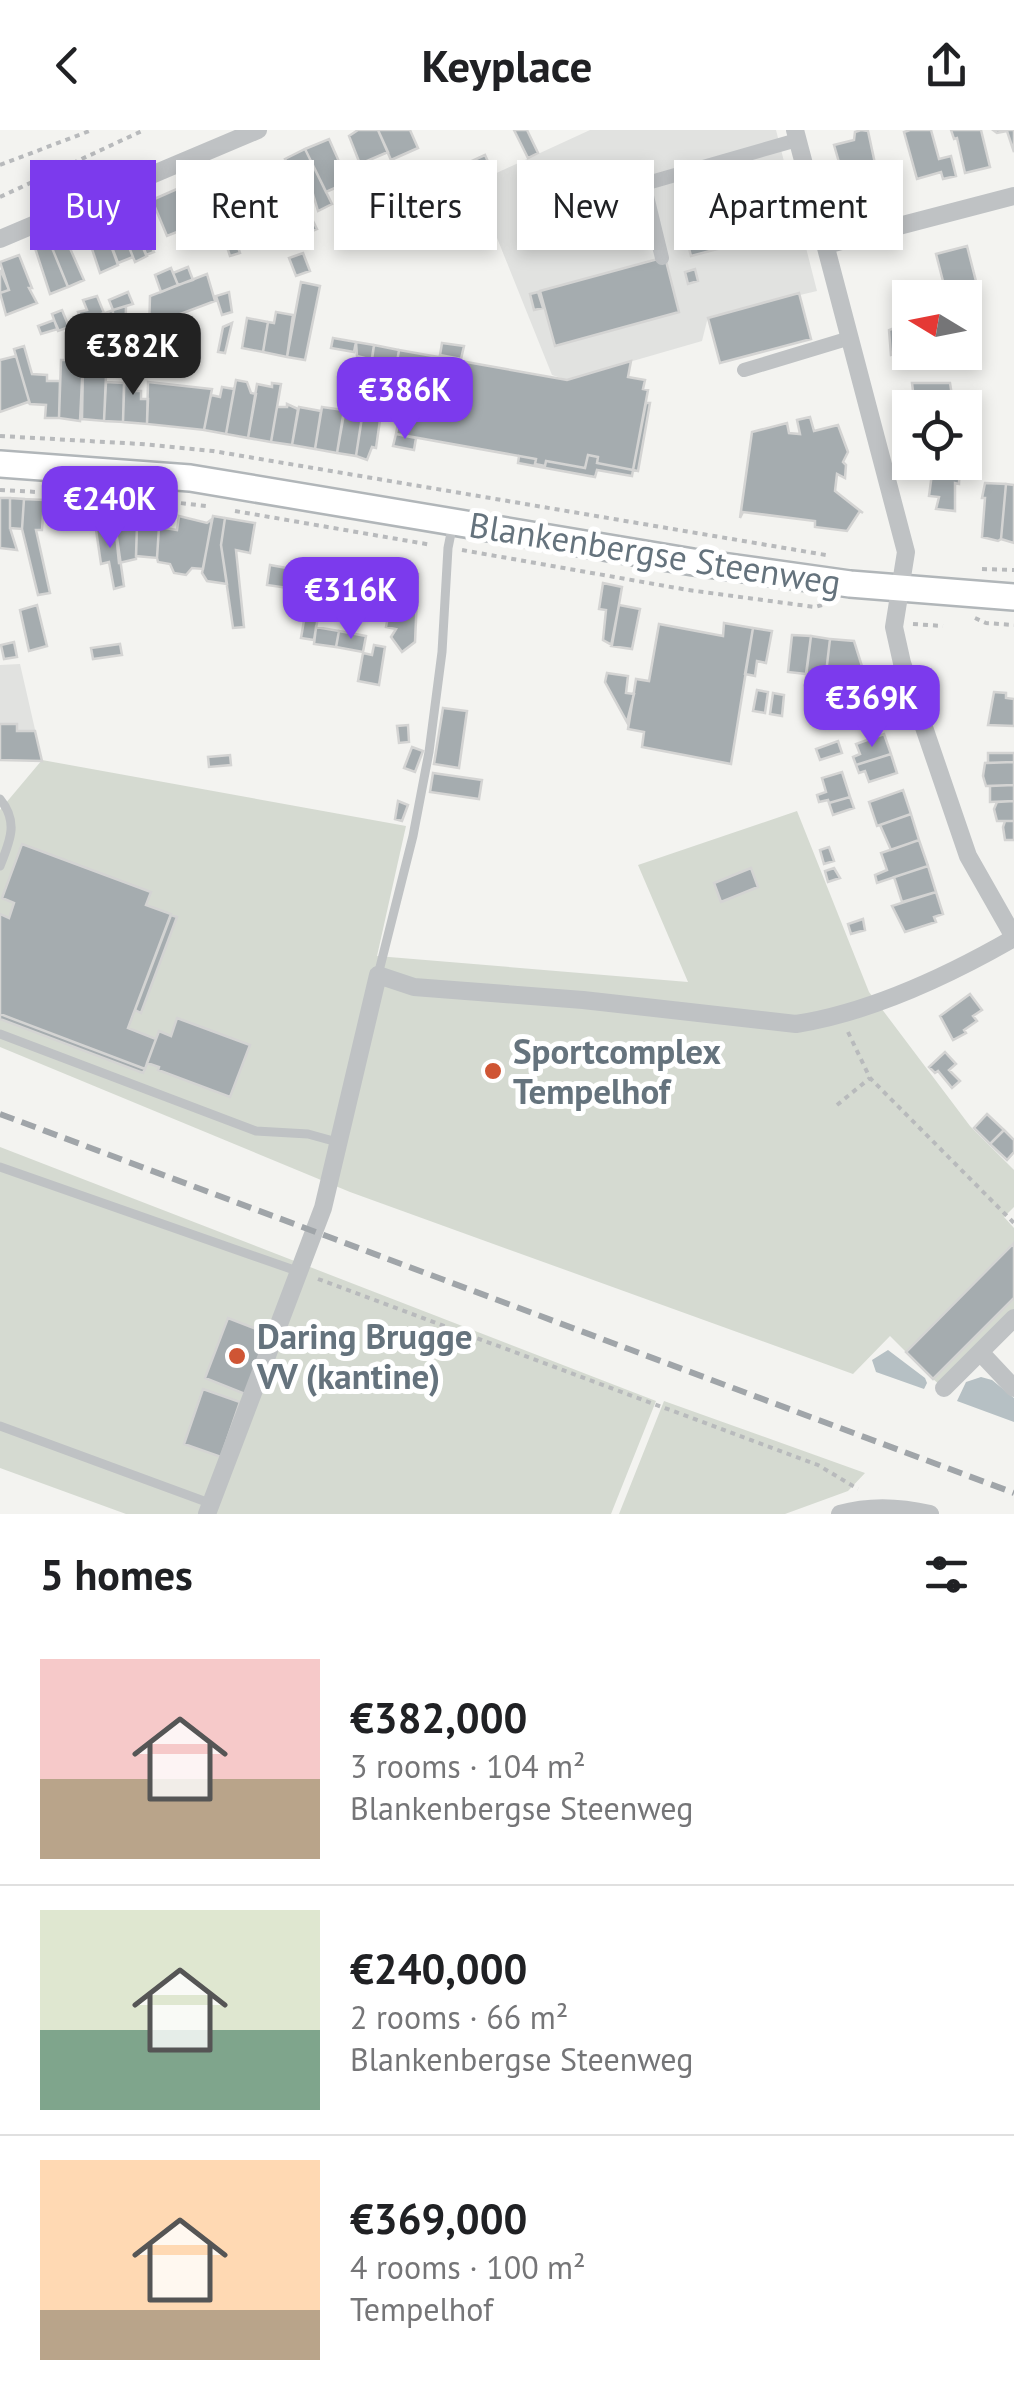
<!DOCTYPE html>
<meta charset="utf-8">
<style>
body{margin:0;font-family:"PT Sans",sans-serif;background:#f2f2f2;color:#202124;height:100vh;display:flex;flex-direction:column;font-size:38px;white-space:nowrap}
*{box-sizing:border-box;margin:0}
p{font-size:32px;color:#757577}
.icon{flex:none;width:55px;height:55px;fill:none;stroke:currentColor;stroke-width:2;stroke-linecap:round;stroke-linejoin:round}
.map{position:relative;height:1384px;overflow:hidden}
.details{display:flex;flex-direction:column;background:#fff;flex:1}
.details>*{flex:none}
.banner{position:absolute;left:30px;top:30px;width:955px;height:90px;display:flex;gap:20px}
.needle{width:65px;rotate:280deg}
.tools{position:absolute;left:892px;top:150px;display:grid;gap:20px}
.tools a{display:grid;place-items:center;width:90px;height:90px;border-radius:0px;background:#fff;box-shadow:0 5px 15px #0003;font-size:50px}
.price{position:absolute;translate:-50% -85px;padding:0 22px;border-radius:20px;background:#7c3aed;color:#fff;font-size:32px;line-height:65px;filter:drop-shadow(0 2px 5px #0008)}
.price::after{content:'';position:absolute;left:50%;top:60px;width:30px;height:22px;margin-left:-15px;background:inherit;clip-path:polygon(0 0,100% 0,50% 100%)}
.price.selected{background:#222;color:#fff}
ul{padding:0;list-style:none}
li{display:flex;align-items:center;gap:30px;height:250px;padding:0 40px}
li+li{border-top:2px solid #e0e0e0}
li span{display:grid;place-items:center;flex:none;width:280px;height:200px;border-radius:0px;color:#555}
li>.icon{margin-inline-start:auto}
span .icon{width:120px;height:120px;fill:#fffc;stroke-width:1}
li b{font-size:42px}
h2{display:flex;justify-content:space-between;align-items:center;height:120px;padding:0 40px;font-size:42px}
.chip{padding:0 35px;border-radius:0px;background:#fff;box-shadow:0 5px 15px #0003;font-size:35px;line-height:90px}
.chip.selected{background:#7c3aed;color:#fff}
header{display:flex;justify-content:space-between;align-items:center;height:130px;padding:0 40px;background:#fff;font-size:45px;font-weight:600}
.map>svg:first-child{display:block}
.built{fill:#e1e2e0}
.green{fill:#d5dad1}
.water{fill:#b6c0c4}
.building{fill:#a5acaf;stroke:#d4d4d3;stroke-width:2.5}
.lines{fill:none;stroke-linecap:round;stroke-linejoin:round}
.secondary-casing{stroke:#b1b6b9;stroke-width:30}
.path{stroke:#b8babc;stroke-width:4;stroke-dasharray:5 5;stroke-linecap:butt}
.service{stroke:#bfc2c4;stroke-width:9}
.pedestrian{stroke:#bfc2c4;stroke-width:14}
.minor{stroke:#bfc2c4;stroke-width:18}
.secondary{stroke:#fff;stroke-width:25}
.rail{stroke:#a0a5a9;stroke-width:6;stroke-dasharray:15 8;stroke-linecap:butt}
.poi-dot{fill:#cf5534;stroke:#fff;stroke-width:4}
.labels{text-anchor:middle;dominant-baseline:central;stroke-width:10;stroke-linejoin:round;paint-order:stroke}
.street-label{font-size:35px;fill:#65737d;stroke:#fff}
.poi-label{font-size:35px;font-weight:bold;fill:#65737d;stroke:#fff;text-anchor:start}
</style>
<header><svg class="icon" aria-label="back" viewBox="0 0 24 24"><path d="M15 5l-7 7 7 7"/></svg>Keyplace<svg class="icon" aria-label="share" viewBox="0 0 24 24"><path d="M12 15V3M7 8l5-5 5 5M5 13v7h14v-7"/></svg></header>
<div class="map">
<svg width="1014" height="1384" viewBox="0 0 1014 1384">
<rect width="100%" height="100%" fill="#f3f3f0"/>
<!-- built -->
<path class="built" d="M590,0H776L817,161L708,187L702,211L567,250L552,245L475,53Z
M20,534L42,630L0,629V535Z"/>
<!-- green -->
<path class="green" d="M42,630L406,696L377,826L688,852L638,735L797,681L869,862L970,996L1014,1040V1077L1004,1087L1014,1098V1113L906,1222L890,1206L853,1244L350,1062L0,917V680Z
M0,1017L656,1271L611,1384H126L0,1338Z
M1014,1168V1182L941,1256L933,1249Z
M664,1271L865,1343L848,1361L785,1384H619Z"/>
<!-- water -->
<path class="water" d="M888,1220L925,1248L927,1253L924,1259L876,1242L872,1230Z
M981,1247L992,1250L1014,1268V1292L957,1271L966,1252Z"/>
<!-- building -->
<path class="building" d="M358,0H378L388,22L360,34L349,6Z
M378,0H410L418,18L391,30Z
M514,0H527L538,23L528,28Z
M861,0L868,1L882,66L851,74L834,15L854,10L855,2Z
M910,0H931L939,29L951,26L956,46L943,49L941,42L917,49L904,2Z
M951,0H981L990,37L965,43L957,8L954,9Z
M993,0H1014V22L1007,1L997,3Z
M329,9L348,52L326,62L305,19Z
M305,19L332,74L318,81L310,54L299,59L285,29Z
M485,25L493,43L474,52L465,34Z
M885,36L892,63L882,66L875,39Z
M249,47L257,66L271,58L281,86L247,99L227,55Z
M203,48L215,79L207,82L208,90L201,93L209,110L200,114L177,59Z
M443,52L447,59L435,65L432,57Z
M770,55L782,102L691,126L679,80Z
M177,59L192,96L167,106L152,70Z
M370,74L380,95L368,101L358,80Z
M385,75L390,85L379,91L374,80Z
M134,78L149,104L139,108L147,126L135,132L116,85Z
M308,81L317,99L305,104L297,86Z
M116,85L133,127L118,133L102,91Z
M102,91L118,135L100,143L85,98Z
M147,105L154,122L146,125L139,108Z
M234,105L240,123L230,126L224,108Z
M65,107L84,150L68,157L50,113Z
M50,113L68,157L50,164L35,118Z
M967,116L979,163L964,167L960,155L945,159L936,124Z
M303,123L310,141L296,146L289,128Z
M19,125L32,158H29L37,173L6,185L0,163L9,160L0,132Z
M665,127L679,182L555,216L540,161Z
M188,137L193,150L178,155L173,143Z
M171,138L178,155L161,162L155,145Z
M695,139L698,151L688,154L685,142Z
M1,141L9,160L0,163V142Z
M207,144L215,171L159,192L161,197L149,201L150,166Z
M301,152L320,156L305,230L287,227Z
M933,156L936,168H921L919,160Z
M128,162L133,174L113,180L109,170Z
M229,162L232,182L222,185L216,166Z
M538,162L543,178L534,180L530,164Z
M799,163L811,209L720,233L708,188Z
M97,166L104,183L82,192L78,182L87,180L83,170Z
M126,176L125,209L112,208L113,180Z
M62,180L69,197L58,201L52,184Z
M113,180L112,208H84V191Z
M276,182L293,185L287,227L263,222L268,192L274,193Z
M247,188L268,192L263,222L242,218Z
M54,190L58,199L41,204L38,196Z
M910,192V220L891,225L889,200Z
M232,193L225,223L218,222L223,197Z
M333,208L356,212L354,222L331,218Z
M356,212L374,215L372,230L357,226Z
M442,213L464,216L461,229L440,225Z
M374,215L399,220L396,238L371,234Z
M24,216L32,244L47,245V251H60L59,288H45L46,275L30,274L14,219Z
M399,220L567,250L631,231L628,247L645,250L643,259L648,260L633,340L597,333L598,327L588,325L585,338L546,331L545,336L535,334L536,329L396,304L401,276L390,274Z
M16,226L30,274L28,272L0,282V230Z
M61,230H83L80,291L59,288Z
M125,231L136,232L134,261H141V269H148L147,294L123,292Z
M83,235H89V245H106L104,291L82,289Z
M236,250L247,252L251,263L256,264L248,308L226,304Z
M106,252L124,253L123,292L104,291Z
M148,252L212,259L204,300L147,294Z
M272,253L281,254L271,312L248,308L257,254L272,257Z
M912,253H950L954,278H915Z
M222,257L234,259L226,304L204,300L211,265L220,267Z
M646,273H650L638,341L633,340L632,346L597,340L595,347L518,333L519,326L536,329L535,334L545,336L546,331L585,338L588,325L598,327L597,333L633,340Z
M287,274L298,279L292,315L271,312L277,277H287Z
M299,277L321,281L315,319L292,315Z
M322,277L344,280L337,323L315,319Z
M345,278L363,281L356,326L337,323Z
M362,287L380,290L376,318L372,317L367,330L356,326Z
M810,287L814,301L838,295L848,322L843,332L846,335L845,348L837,344L835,361L863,383L860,381L847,401L815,397V391L743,382L740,388L752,302L787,293L789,303L800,304L797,290Z
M396,304L416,308L414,320L393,316Z
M927,332L960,333L959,354L955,353V381L936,379L939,367L929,366L933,336L926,338Z
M985,353L1006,354L1001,409L998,411L982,407L985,368H982Z
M1006,354L1014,355V413L1001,409Z
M0,368H10V398L17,420L0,418Z
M10,368L24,369L22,399L10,398Z
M24,369L44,370L42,400H36L50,463L38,465L22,399Z
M179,386L207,393L212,389L203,439L192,438L186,445L174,443L170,434L158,432L157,428L159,397L177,400Z
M213,386L225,388L221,415L227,454L207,451L202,443Z
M225,388L255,393L250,423L236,420L244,497L233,498L221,415Z
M95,393L115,394L124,456L114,459L109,432L101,434Z
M115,394L137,395L136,429L119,433Z
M137,395L159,397L157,428L136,426Z
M299,430L327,435L314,510L301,508L309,461L267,455L270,435L298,440Z
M327,435L350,439L345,463L323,459Z
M403,438L418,444L415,512L402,522L391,507L396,499L386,497L397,440L403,441Z
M350,439L377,443L370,481L357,478L359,466L351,464L349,473L344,472Z
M603,453L622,457L612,515L603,510L606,480L599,479Z
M37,475L47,516L29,521L20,480Z
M619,475L640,479L632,519L611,516Z
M724,493L753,498L731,634L642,617L644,602L628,599L636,549L649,551L659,494L723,506Z
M316,497L339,501L336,517L314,514Z
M753,498L772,501L766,533L757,531L755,546L745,544Z
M339,501L366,506L363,522L336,517Z
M792,505L811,506L806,544L788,542Z
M811,506L830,509L825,552L810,550L809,555H805Z
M830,509L854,511L878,587L845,598L831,553L825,552Z
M14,512L17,527L4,529L1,515Z
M120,514L122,525L93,529L91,518Z
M374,515L385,517L379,555L358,551L363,523L372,525Z
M607,543L628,546L626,563L634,564L627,592L605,552Z
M757,560L768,562L765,583L753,581Z
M994,562L1006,563V568L1014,569V596L988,595Z
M773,563L784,565L782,586L770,584Z
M443,578L467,581L459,638L434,634Z
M0,594H17V601H35L42,631L0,630Z
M408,595L409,612L399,613L397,596Z
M884,604L891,624L856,635L853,627L860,624L856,614Z
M838,611L842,623L820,630L816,619Z
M412,617L423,621L415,642L404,638Z
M988,623H1014V632L988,633Z
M891,624L897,643L869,652L865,641L859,643L856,635Z
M230,625L231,635L209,637L208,627Z
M1014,632V655L986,656L983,646L985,633Z
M842,642L850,667L829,673L828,670L819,672L817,665L826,662L822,648Z
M433,643L482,650L479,669L430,662Z
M1014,655V671L990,672V656Z
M903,660L911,684L877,696L869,672Z
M850,667L854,678L833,685L829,673Z
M398,671L408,675L402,691L395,689Z
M1014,671V691H997L994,679L997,672Z
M911,684L919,710L891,720L880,695Z
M1005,691H1014V710H1005L1003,697Z
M919,710L928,736L877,753L875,745L887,740L881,723Z
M22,714L151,762L146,775L171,784L128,898L156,909L145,939L0,884V784L9,788L14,773L2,768Z
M829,717L834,731L824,734L820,720Z
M928,736L936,762L902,772L894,747Z
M751,738L758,757L721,772L714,753Z
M834,738L840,748L828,752L825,741Z
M936,762L943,784L934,787L936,792L905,802L892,776Z
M171,785L177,787L141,883L135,880Z
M863,789L865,800L851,804L848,794Z
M970,864L982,880L973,886L977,891L964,900L966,903L953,910L940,886Z
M0,884L145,939L143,943L0,889Z
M177,888L250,915L230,967L158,940L159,937L147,933L159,901L171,906Z
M945,922L956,934L949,940L960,951L952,958L938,941L935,943L929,937Z
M987,984L1004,1000L990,1014L974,998Z
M1004,1000L1014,1010V1022L1007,1030L990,1014Z
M1014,1113V1168L933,1249L906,1222Z
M228,1188L269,1204L245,1264L205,1248Z
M203,1259L240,1272L221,1327L184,1314Z"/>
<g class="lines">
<!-- secondary casing -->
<g class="secondary-casing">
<path id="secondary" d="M0,334L190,348L693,432L850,454L1014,467"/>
</g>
<!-- path -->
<path class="path" d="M0,35L92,0
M0,67L144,0
M0,306L141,314L213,321L826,425
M0,360L37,362
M171,372L206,376
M235,381L432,415
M462,420L688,460L815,477L822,475
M982,439L1014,440
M975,488L986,493L1014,495
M913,494L943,496
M848,902L870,948L1014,1093
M837,975L870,948
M318,1149L818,1335L858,1359"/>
<!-- service -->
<path class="service" d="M0,669C19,692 10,711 0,736
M378,845L413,706L429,622L442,522L448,418L453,393
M0,904L256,1001L308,1004L337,1012
M0,1037L297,1141
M0,1296L212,1374"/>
<!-- pedestrian -->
<path class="pedestrian" d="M662,128L644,54L797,10
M744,240L850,208"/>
<!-- minor -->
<path class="minor" d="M795,0L906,422L894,497L902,533L968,726L1014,807
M0,109L258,0
M826,115L1014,66
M980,1222L1014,1258
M944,1258L1014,1188
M207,1384L323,1078L378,845L414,857L583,870L796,894C872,882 948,846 1014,808
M840,1384C871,1375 900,1377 930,1384"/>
<!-- secondary -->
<use href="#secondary" class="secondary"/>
<!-- rail -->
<path class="rail" d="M0,984L1014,1363"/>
</g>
<!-- markers -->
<g class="poi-dot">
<circle cx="493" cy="941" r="10"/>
<circle cx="237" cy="1226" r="10"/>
</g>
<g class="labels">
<!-- street labels -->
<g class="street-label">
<text transform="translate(655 423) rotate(9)">Blankenbergse Steenweg</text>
</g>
<!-- poi labels -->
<g class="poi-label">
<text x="513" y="921">Sportcomplex<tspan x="513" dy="40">Tempelhof</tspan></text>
<text x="257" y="1206">Daring Brugge<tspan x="257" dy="40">VV (kantine)</tspan></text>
</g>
</g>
</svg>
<div class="tools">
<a><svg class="needle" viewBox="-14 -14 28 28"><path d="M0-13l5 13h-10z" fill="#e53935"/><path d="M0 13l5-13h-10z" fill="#757577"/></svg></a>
<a><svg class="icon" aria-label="locate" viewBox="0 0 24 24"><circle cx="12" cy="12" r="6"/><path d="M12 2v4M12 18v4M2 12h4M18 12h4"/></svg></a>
</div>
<b class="price selected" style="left:133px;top:268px">€382K</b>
<b class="price" style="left:405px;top:312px">€386K</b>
<b class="price" style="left:110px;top:421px">€240K</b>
<b class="price" style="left:351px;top:512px">€316K</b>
<b class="price" style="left:872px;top:620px">€369K</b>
<div class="banner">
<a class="chip selected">Buy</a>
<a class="chip">Rent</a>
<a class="chip">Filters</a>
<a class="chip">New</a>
<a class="chip">Apartment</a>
</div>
</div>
<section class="details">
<h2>5 homes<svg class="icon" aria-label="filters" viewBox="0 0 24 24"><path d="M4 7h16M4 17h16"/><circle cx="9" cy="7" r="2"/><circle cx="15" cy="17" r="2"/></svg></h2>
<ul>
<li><span style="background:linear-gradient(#f6c9c9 60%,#b9a48a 0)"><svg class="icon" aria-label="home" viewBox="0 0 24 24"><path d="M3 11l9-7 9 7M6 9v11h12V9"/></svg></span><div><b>€382,000</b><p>3 rooms · 104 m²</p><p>Blankenbergse Steenweg</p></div></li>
<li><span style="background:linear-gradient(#dfe7d0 60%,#7fa58c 0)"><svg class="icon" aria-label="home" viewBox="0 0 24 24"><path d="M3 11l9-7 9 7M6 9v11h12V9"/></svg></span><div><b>€240,000</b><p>2 rooms · 66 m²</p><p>Blankenbergse Steenweg</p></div></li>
<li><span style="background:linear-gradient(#ffd9b3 75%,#b9a48a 0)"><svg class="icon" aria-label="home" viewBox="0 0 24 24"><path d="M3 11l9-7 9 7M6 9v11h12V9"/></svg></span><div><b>€369,000</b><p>4 rooms · 100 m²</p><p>Tempelhof</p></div></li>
</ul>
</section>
